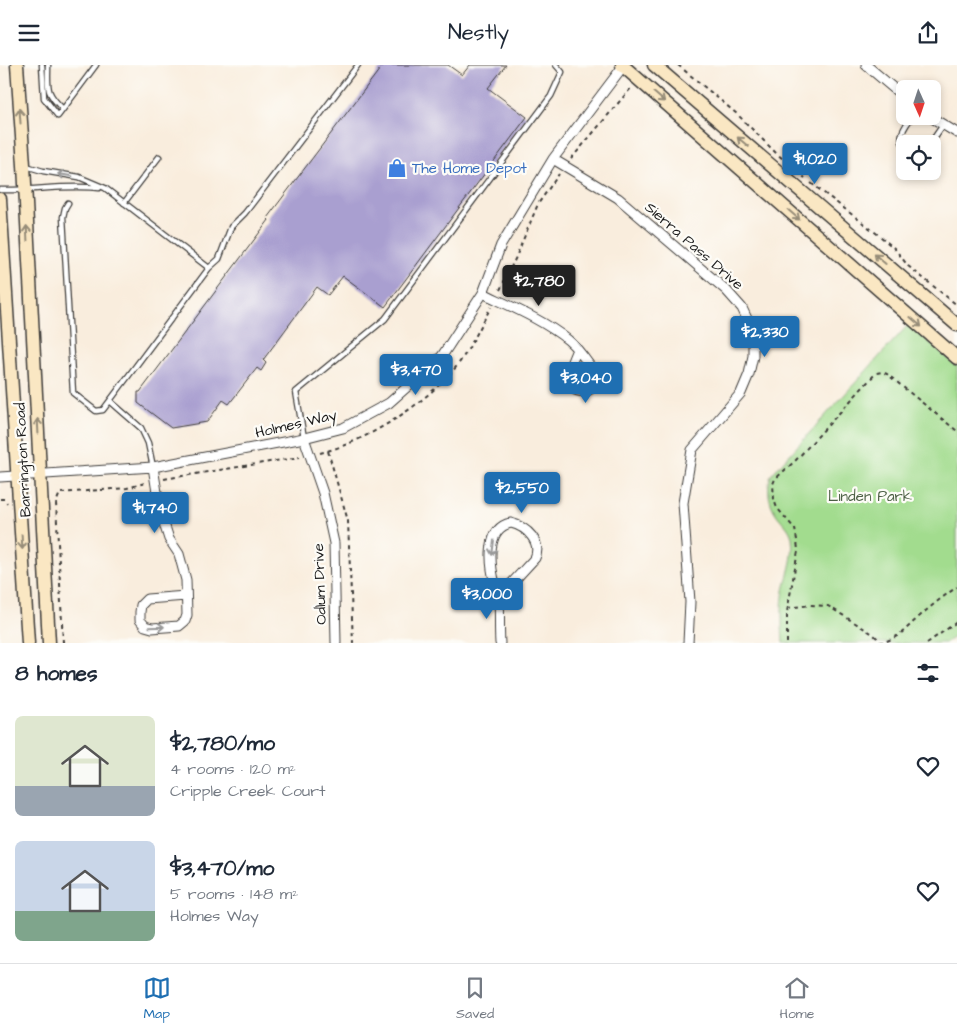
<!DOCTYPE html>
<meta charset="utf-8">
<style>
body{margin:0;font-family:"Architects Daughter",sans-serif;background:#f2f2f3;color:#1f2937;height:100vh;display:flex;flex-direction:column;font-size:19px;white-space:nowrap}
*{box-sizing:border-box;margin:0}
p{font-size:16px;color:#747a83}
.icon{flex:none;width:28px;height:28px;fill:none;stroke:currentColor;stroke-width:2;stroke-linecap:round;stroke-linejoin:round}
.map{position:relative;height:578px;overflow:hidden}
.drawer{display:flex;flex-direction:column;background:#fff;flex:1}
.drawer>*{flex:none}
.needle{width:32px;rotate:177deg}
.controls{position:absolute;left:896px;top:15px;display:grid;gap:10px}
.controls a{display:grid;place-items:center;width:45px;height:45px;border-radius:8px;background:#fff;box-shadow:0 2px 8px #0003;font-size:25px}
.price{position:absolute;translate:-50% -42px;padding:0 11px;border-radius:5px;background:#1f6fb2;color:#fff;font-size:16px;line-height:32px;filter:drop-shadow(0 1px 2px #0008)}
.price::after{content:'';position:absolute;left:50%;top:30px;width:15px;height:11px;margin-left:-8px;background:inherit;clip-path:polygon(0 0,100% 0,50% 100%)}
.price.active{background:#222;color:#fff}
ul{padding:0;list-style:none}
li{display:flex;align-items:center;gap:15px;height:125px;padding:0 15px}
li span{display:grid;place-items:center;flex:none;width:140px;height:100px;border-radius:8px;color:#555}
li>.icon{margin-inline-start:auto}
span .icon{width:60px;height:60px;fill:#fffc;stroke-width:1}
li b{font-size:21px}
h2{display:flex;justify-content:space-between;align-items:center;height:60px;padding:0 15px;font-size:21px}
header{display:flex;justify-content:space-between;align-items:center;height:65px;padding:0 15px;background:#fff;font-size:22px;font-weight:600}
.tabs{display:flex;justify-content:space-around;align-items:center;height:70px;border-top:1px solid #e0e1e3;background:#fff;font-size:14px;color:#747a83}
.tabs a{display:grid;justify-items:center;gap:2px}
.tabs .active{color:#1f6fb2}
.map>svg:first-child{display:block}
.green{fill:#a2dc8e;stroke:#5f7c55}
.building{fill:#a99fd0}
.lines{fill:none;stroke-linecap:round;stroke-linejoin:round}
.service-casing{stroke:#3d3b39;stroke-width:7}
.minor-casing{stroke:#3d3b39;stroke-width:11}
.secondary-casing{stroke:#3d3b39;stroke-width:15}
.path{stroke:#3d3b39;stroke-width:2;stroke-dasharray:4 4;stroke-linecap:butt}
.service{stroke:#fff;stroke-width:4.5}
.minor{stroke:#fff;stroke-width:9}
.secondary{stroke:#fae7c3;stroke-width:12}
.oneway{stroke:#968c78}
.oneway2{stroke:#999}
.labels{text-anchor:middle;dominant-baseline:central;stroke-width:4.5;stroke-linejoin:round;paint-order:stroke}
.shop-label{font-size:15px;fill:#366cbe;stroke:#fdfcf7;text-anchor:start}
.street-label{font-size:15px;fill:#1c1c1c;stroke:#fdfcf7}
.park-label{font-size:15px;fill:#4b5f44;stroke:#fdfcf7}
</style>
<header><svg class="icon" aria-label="menu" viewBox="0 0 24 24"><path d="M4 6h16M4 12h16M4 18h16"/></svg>Nestly<svg class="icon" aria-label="share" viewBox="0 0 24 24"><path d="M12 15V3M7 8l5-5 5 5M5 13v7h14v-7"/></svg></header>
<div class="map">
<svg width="957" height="578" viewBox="0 0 957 578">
<rect width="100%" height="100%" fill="#fdfcf7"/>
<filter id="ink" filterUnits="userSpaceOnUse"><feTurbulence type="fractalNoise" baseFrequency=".02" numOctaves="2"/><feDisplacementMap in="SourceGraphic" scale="10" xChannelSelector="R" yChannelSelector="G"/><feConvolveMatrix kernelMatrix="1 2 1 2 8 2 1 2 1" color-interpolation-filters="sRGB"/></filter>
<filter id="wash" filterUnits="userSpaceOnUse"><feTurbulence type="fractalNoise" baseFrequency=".0096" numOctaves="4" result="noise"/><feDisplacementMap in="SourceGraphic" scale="20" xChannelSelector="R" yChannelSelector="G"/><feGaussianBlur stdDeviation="1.12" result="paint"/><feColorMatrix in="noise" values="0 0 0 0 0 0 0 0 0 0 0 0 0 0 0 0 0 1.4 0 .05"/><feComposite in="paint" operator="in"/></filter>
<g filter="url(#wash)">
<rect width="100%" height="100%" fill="#f9eddd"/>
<!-- green -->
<path class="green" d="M909,259L957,301V570L945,578H783C782,563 781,546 783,531C786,512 795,493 792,473C790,462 781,457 775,447C768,436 767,422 771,410Z"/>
<g id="blocks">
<!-- building -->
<path class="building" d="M383,0H448L462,10L470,0H506L488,23L527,52L385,242L343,211L328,230L317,222L263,295L266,298L261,306L257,303L229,339L223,335L207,357L171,363L138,338V327H140L269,155L267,153Z"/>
</g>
</g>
<g filter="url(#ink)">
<use href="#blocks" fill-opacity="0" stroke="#3d3b39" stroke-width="1"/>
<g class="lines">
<!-- service casing -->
<g class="service-casing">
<path id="service" d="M42,0L44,33L58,51L96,0
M48,0C48,23 45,27 63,44
M930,79L943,60
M905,82C896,71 906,61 912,51
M26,101L43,106L79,112L105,123L209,203
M0,125C33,126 66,119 99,123
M68,138L65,143L63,152L73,328L96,346L103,345L209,203L219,194L231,162L245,148L358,0
M124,138L159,92
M110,336L141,363L148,378L153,402
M304,373L296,327L385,254L551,31L562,7L556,0"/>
</g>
<!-- minor casing -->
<g class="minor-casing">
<path id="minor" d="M866,0L905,33
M929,51L957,68
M553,94L618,133L726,225L742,243L749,258L753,273V291L749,309L741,328L692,385L683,438L690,537L688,578
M483,228C512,242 543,255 568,275C579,284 587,297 595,308C601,330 570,333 568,314C567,304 574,293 577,284
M304,373L323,428L334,478L336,578
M153,402L160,446L169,474L179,489L186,515L187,550L185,556L179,561L152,563L145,561L140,555V547L141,540L147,534L186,531
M0,412L153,402L304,373L343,363L389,338L442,291L483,228L501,180L553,94L624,0
M499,532L535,493C542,477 527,462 511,458C485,463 490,500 495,519C497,525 499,529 499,535C500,549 499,563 500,578"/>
</g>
<!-- secondary casing -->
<g class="secondary-casing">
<path id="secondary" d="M17,0L24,100L49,578
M622,0L957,293
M654,0L957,260
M0,134L28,578"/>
</g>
<!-- path -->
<path class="path" d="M678,0L737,49L776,88L805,113
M571,94L631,23
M811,118L880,171L895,184L908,201L957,240
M500,225L516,192L538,139L559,109
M328,386L348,456L353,578
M320,388C368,376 424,340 456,302C470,284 480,262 491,242
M164,414L300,392
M0,434H4L7,438
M787,543L810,540L828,541L873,569L877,573V578
M63,578L56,438L60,428L127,423L145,418
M787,578V547L798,486L797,475L795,464L777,443L774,435L773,419L775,414L796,395L876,308L882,307L887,309L957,366
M879,578C899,574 905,564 920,551C932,540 944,531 957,522
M927,578L957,557"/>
<!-- service -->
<use href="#service" class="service"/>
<!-- minor -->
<use href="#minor" class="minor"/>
<!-- secondary -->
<use href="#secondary" class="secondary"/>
</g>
<!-- one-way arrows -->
<defs><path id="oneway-shaft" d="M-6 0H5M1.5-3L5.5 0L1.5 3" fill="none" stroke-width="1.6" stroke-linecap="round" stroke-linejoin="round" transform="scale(1.25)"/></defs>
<g class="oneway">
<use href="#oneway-shaft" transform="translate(659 32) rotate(41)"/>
<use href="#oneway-shaft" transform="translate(20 51) rotate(-94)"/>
<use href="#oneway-shaft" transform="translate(743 77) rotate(-140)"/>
<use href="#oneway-shaft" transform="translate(794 150) rotate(41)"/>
<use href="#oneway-shaft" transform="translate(27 168) rotate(-93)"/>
<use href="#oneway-shaft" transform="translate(880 194) rotate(-139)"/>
<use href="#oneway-shaft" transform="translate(916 257) rotate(41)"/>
<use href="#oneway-shaft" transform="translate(38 361) rotate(-93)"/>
<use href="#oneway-shaft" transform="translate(22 477) rotate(87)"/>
</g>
<g class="oneway2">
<use href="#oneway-shaft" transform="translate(65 110) rotate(-170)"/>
<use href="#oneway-shaft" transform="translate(493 483) rotate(97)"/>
<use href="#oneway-shaft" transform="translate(157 562) rotate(-2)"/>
</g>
</g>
<!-- icons -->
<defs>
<g id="shop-bare" transform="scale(1.5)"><path d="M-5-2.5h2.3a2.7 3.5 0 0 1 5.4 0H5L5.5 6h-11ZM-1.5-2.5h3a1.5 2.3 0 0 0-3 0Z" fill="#3f7fe0" stroke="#fdfcf7" stroke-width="2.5" paint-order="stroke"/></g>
</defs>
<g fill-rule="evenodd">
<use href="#shop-bare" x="397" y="103"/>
</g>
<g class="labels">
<!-- shop labels -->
<g class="shop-label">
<text x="412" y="103">The Home Depot</text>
</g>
<!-- street labels -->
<g class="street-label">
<text transform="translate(694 181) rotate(41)">Sierra Pass Drive</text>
<text transform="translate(296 359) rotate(-13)">Holmes Way</text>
<text transform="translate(23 395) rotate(-93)">Barrington Road</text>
<text transform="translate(320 519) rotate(-92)">Odlum Drive</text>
</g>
<!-- park labels -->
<g class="park-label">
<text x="870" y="431">Linden Park</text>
</g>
</g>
</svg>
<div class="controls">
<a><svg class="needle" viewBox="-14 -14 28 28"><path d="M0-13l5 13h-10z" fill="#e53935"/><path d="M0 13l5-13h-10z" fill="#747a83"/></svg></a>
<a><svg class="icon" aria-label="locate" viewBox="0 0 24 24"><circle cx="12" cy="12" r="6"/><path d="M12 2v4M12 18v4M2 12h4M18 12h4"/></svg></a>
</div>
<b class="price" style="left:815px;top:120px">$1,020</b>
<b class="price active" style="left:539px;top:242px">$2,780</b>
<b class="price" style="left:765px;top:293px">$2,330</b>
<b class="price" style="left:416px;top:331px">$3,470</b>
<b class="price" style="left:586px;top:339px">$3,040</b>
<b class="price" style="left:522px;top:449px">$2,550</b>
<b class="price" style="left:155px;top:469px">$1,740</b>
<b class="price" style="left:487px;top:555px">$3,000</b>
</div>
<section class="drawer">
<h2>8 homes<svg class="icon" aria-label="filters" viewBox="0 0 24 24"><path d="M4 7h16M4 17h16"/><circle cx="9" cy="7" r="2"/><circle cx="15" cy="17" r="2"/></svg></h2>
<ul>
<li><span style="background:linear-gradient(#dfe7d0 70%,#9aa5b1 0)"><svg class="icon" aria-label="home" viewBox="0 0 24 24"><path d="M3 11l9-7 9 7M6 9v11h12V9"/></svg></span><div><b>$2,780/mo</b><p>4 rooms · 120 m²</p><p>Cripple Creek Court</p></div><svg class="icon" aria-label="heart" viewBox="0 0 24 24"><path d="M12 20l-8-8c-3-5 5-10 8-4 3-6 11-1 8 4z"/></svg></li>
<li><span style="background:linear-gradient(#c9d6e8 70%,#7fa58c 0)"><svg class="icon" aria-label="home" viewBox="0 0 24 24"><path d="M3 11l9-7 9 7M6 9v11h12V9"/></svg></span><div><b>$3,470/mo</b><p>5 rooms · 148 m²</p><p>Holmes Way</p></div><svg class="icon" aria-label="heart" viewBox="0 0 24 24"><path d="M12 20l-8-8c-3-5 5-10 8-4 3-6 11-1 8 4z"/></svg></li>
</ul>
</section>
<nav class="tabs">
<a class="active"><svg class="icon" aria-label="map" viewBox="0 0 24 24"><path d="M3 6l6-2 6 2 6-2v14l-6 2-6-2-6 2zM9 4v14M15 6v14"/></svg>Map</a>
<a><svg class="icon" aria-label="saved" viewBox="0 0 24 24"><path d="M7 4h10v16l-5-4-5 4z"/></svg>Saved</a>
<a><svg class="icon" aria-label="home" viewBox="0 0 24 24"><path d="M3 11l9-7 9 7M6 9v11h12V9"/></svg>Home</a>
</nav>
